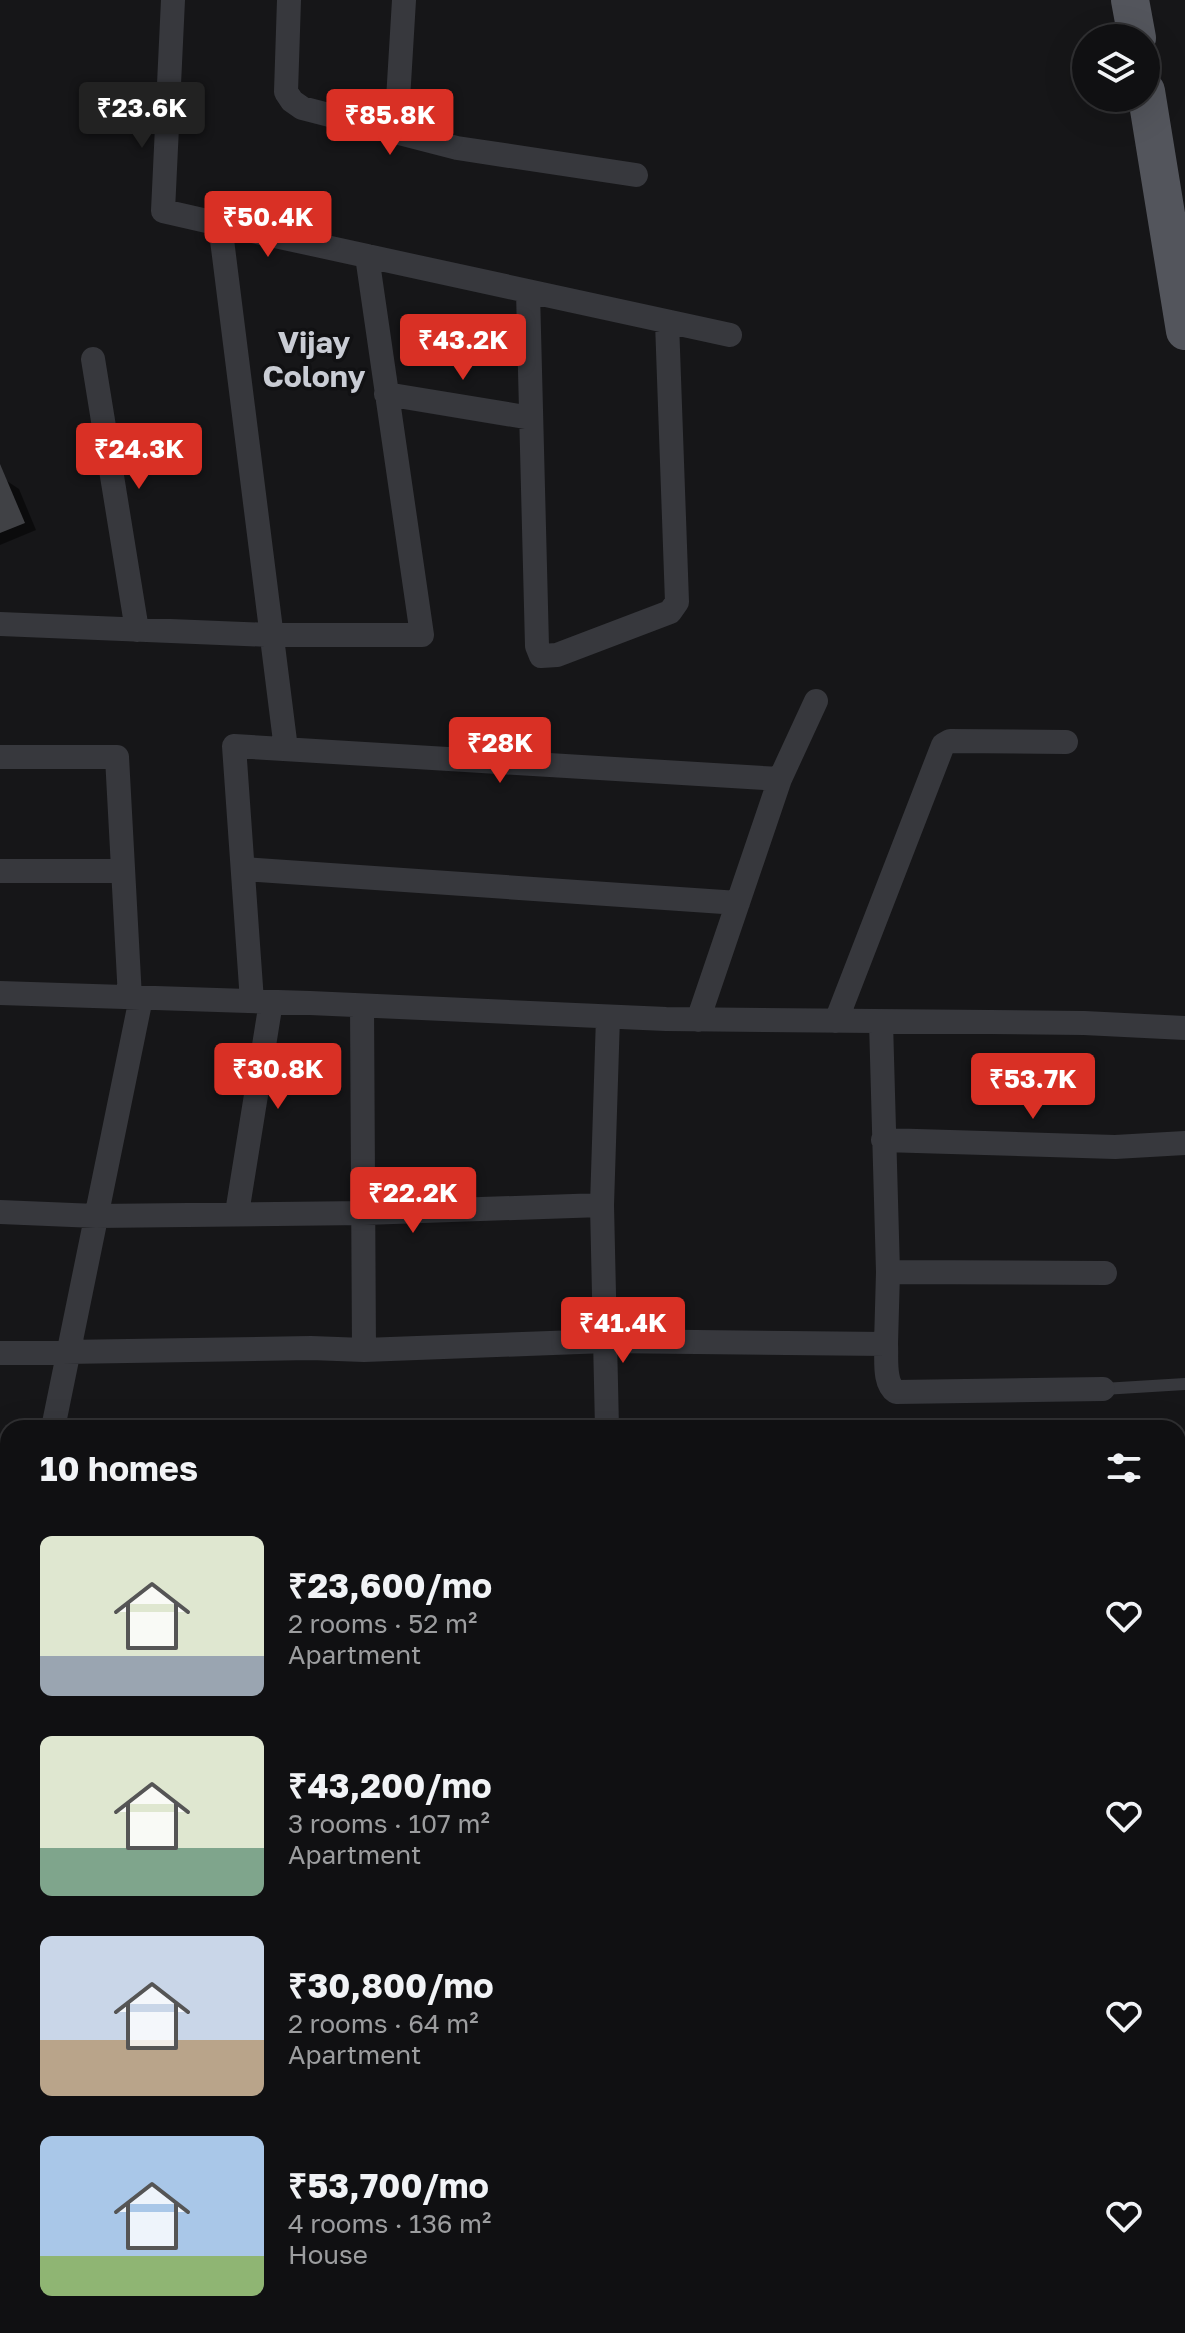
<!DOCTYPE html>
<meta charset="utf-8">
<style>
body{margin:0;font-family:"Golos Text",sans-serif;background:#19191b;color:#f1f3f6;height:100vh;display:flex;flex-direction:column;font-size:30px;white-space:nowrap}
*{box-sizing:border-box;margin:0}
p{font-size:26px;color:#9c9d9f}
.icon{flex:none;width:44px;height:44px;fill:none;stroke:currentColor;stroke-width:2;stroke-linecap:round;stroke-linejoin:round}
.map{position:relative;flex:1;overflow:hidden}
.panel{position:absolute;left:0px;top:1420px;width:1186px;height:914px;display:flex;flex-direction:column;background:#101012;border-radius:24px 24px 0 0;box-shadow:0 8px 32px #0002,0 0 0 2px #303032}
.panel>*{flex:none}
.controls{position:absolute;left:1072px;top:24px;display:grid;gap:16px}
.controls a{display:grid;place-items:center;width:88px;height:88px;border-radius:50%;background:#101012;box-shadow:0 8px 32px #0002,0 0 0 2px #303032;font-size:40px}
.price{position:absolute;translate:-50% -68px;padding:0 18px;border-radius:8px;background:#d93025;color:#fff;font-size:26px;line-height:52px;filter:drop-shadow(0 2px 4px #0008)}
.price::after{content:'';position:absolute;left:50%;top:48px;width:24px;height:18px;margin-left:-12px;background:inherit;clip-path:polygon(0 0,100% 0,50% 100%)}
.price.on{background:#222;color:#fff}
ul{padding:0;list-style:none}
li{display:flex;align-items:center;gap:24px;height:200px;padding:0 40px}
li span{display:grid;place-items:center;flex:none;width:224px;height:160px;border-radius:12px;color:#555}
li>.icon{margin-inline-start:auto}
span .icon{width:96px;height:96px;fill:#fffc;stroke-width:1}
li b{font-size:34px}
h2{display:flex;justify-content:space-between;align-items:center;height:96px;padding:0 40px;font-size:34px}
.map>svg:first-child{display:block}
.shadow{fill:#0007}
.building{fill:#404145}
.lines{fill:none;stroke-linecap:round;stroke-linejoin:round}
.lane{stroke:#37383d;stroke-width:12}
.street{stroke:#37383d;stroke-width:24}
.secondary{stroke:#45474d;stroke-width:34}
.primary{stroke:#53555c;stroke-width:38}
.labels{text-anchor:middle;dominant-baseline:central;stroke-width:7;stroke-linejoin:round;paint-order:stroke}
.district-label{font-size:30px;font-weight:bold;fill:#c9ccd4;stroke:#111113}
</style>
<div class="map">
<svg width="1185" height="2333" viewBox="0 0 1185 2333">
<rect width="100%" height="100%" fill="#161618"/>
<!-- shadow -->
<path class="shadow" d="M7,481L19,489L36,530L0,545V484Z"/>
<!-- building -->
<path class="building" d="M0,464L25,523L0,533Z"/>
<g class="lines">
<!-- lane -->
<path class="lane" d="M1103,1389L1185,1384
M1178,2205H1185"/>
<!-- street -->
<path class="street" d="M173,0L163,211L220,224
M289,0L286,92L292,101L302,108L457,148L636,175
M396,133L404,0
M528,292L537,646L541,656L557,655L670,612L677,602L667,322
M93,359L137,630
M386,394L531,418
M0,624L271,635H422L367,256
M286,749L220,224L730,335
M0,757H117L130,998
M780,779L816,701
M243,869L738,903
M0,871H123
M0,993L310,1003L666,1019L1084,1023L1185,1028
M252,1001L234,746L780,779L698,1020
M362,1006L364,1350
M836,1021L943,745L950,741L1066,742
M883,1140L1115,1147L1185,1143
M602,1205L607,1428
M0,1212L96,1216L364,1213L602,1205L608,1017
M237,1213L271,1002
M888,1272L1105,1273
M886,1344C887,1359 883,1383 896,1392L1103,1389
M0,1353L311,1348L364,1350L605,1341L886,1344L888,1272L881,1022
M53,1428L141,998
M0,1488H8
M0,1653L8,1620
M0,2171L8,2172
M191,2326V2333
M303,2326V2333
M827,2326L828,2333
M656,2333V2326"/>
<!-- secondary -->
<path class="secondary" d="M1178,1665H1185
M0,1672H8
M1178,1696H1185
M0,1714H8"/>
<!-- primary -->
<path class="primary" d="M1130,0L1137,38
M1146,91L1185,331"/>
</g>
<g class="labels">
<!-- district labels -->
<g class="district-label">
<text x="314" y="342">Vijay<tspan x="314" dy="34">Colony</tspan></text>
</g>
</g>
</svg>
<div class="controls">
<a><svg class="icon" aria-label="layers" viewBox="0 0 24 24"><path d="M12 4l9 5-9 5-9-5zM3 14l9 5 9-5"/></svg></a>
</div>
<b class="price on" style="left:142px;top:150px">₹23.6K</b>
<b class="price" style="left:390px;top:157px">₹85.8K</b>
<b class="price" style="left:268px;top:259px">₹50.4K</b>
<b class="price" style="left:463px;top:382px">₹43.2K</b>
<b class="price" style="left:139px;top:491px">₹24.3K</b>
<b class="price" style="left:500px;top:785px">₹28K</b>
<b class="price" style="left:278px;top:1111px">₹30.8K</b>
<b class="price" style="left:1033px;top:1121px">₹53.7K</b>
<b class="price" style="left:413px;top:1235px">₹22.2K</b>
<b class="price" style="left:623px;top:1365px">₹41.4K</b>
<section class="panel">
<h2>10 homes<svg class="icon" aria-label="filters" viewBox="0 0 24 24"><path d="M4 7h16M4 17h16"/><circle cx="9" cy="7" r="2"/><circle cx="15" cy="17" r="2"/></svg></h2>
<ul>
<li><span style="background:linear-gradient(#dfe7d0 75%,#9aa5b1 0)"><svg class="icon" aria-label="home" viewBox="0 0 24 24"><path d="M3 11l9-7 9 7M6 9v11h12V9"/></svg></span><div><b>₹23,600/mo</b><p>2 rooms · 52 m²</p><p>Apartment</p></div><svg class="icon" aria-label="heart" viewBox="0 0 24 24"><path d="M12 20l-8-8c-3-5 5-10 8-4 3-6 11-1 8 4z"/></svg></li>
<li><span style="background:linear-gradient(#dfe7d0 70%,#7fa58c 0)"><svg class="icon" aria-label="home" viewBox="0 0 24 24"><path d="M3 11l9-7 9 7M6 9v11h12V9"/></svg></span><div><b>₹43,200/mo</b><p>3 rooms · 107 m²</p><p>Apartment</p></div><svg class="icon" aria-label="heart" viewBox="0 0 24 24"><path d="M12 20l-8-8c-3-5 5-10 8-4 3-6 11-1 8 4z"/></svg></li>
<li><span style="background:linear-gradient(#c9d6e8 65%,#b9a48a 0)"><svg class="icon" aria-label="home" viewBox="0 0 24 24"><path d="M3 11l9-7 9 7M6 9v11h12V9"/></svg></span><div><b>₹30,800/mo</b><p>2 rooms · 64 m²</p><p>Apartment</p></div><svg class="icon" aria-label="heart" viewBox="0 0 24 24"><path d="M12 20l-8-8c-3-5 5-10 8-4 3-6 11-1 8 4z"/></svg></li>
<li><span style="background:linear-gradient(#a9c7e8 75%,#8fb573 0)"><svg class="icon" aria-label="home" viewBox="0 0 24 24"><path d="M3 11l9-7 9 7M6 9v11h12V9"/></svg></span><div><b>₹53,700/mo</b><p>4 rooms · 136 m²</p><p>House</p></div><svg class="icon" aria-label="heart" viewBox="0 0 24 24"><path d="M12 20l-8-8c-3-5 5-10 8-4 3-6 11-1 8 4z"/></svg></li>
</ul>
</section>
</div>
